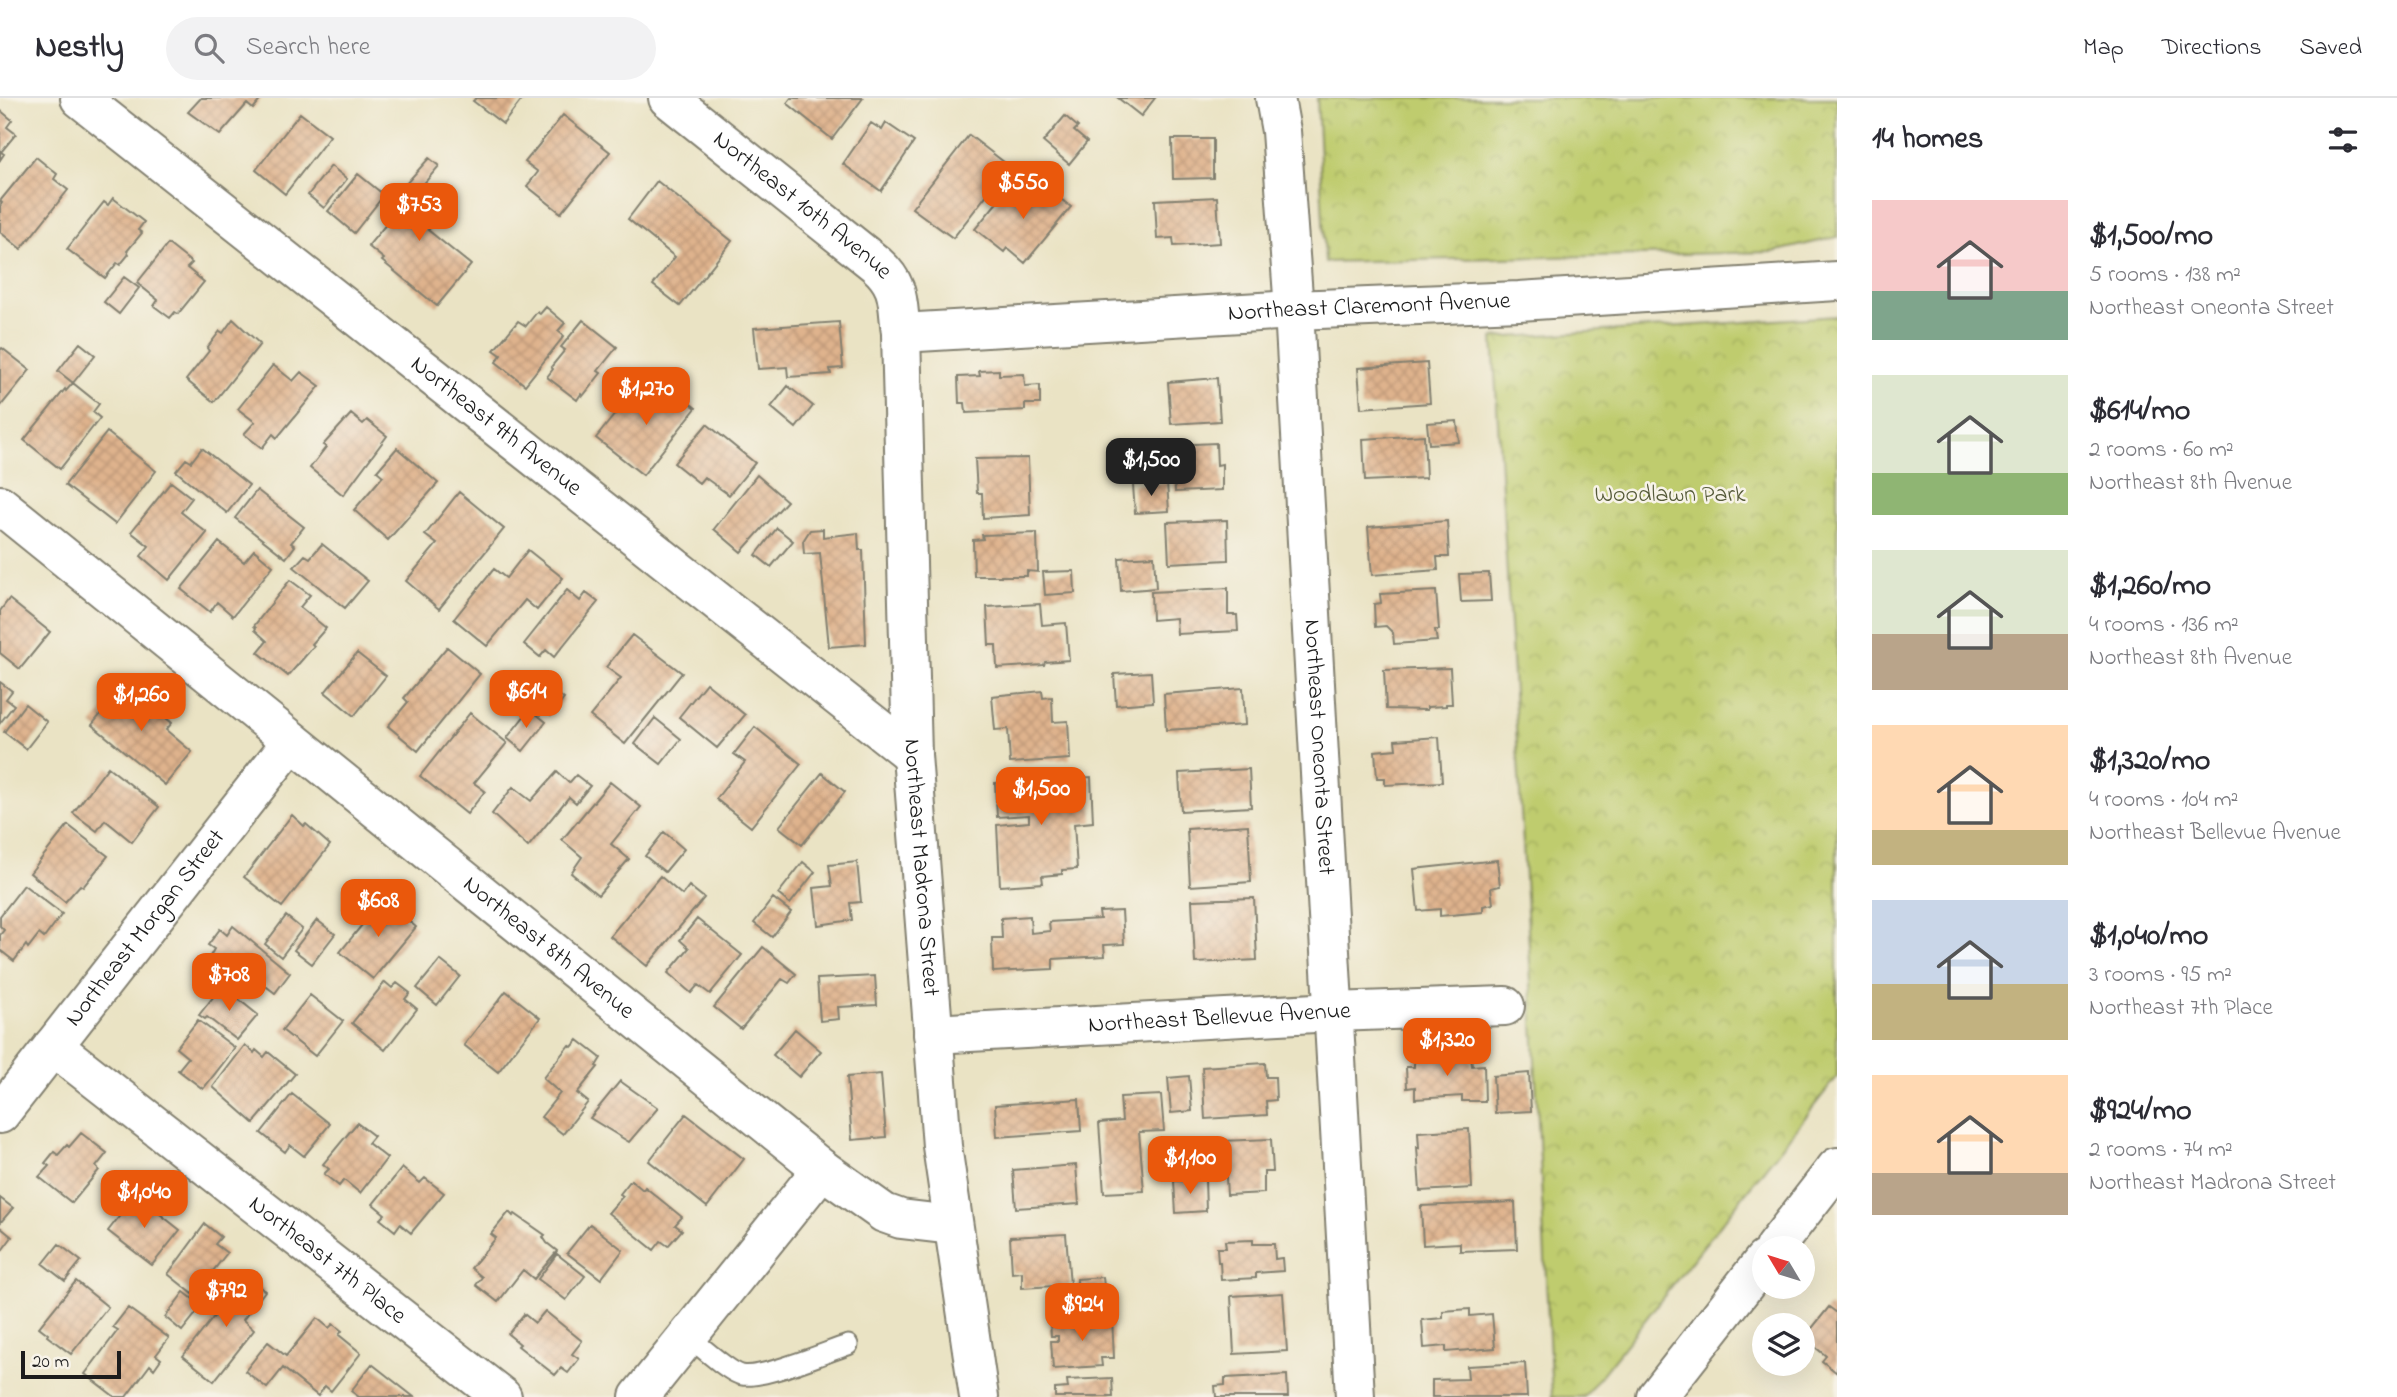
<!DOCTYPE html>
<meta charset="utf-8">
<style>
body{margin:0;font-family:"Indie Flower",sans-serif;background:#f2f2f3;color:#2b2b33;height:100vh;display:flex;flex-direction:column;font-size:26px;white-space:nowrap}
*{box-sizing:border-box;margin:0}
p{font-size:23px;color:#7c7c81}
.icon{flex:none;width:38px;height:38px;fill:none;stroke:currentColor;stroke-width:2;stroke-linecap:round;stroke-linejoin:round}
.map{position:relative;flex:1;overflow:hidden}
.drawer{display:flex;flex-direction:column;background:#fff;width:560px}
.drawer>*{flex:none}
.needle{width:46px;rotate:308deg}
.tools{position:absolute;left:1752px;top:1138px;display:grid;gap:14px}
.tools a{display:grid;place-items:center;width:63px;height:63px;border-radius:50%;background:#fff;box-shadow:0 7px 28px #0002;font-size:35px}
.scale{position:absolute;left:21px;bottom:18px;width:100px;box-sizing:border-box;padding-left:7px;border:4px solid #1c1c1c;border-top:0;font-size:19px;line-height:24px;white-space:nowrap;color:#1c1c1c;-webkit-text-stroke:5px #f7f3e8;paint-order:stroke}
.price{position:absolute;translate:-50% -60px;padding:0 16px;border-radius:14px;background:#ea580c;color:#fff;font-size:23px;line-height:46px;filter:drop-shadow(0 2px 4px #0008)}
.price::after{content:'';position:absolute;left:50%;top:42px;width:21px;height:16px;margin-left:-10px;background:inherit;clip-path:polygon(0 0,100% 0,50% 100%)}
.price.active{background:#222;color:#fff}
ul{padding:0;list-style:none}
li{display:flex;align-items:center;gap:21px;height:175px;padding:0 35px}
li span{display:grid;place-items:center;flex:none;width:196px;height:140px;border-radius:0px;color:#555}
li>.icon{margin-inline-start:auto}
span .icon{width:84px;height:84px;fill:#fffc;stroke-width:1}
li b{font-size:30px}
h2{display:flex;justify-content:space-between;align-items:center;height:84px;padding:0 35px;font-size:30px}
header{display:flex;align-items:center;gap:42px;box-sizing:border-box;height:98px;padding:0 35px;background:#fff;border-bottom:2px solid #e1e1e2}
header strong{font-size:33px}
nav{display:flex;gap:38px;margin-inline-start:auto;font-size:24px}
.search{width:490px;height:63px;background:#f2f2f3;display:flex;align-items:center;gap:18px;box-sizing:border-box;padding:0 24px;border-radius:38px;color:#7c7c81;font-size:26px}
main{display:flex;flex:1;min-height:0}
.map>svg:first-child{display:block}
.park{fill:url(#park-crowns);stroke:#6e7445;stroke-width:2}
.building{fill:url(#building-cross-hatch)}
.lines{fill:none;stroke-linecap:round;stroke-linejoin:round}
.lane-casing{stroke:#838070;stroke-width:23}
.street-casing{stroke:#838070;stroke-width:42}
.secondary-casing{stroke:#838070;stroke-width:42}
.lane{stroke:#fff;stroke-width:19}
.street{stroke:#fff;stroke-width:38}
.secondary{stroke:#fff;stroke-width:38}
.labels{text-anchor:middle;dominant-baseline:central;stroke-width:5;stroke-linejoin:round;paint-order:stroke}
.street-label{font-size:24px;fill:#1c1c1c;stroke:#f7f3e8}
.park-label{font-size:24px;fill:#555a39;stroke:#f7f3e8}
</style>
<header>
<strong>Nestly</strong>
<div class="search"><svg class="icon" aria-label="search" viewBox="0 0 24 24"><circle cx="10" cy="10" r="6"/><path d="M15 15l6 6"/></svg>Search here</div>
<nav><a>Map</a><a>Directions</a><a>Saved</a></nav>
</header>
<main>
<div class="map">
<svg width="1837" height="1299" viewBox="0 0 1837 1299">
<defs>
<pattern id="park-crowns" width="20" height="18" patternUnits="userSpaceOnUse" patternTransform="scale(1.75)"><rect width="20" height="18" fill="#bfcc6e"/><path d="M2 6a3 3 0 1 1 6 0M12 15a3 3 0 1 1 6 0" fill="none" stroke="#a4af5f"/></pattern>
<pattern id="building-cross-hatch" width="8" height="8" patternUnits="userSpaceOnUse" patternTransform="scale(1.75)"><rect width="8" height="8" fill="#dfb38d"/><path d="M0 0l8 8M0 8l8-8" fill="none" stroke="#bf9979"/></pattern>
</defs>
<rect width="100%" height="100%" fill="#f7f3e8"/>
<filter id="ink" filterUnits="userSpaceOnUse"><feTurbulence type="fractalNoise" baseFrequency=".0143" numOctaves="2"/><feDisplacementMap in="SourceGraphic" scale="14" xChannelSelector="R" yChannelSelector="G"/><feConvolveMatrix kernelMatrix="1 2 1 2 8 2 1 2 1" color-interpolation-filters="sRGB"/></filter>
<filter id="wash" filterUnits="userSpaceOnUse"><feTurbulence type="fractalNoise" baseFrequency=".00686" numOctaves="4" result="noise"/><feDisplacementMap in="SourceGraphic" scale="28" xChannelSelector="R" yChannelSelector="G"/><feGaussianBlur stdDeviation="1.57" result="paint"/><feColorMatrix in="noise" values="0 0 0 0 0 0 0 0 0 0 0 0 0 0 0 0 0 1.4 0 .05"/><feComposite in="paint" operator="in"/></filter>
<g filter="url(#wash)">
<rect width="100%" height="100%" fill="#eae3c4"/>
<!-- park -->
<path class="park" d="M1317,0H1837V139L1773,154L1325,164Z
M1837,218V979L1584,1299H1552L1530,865L1493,240Z"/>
<g id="blocks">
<!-- building -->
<path class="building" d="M201,0H262L253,11L247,6L220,37L188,14Z
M476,0H523L503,26L473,3Z
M791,0H863L832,41L787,5Z
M1118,0H1155L1141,18Z
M0,12L12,22L7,29L16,36L1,54L4,56L0,62Z
M300,15L330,38L285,96L256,72Z
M563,17L610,54L561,115L527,88L538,74L525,64Z
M1065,18L1078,29L1074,33L1087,44L1069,66L1043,44Z
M871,25L882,32L886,25L914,44L881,93L843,66Z
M969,37L1009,68L953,140L912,110Z
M1172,41H1213V80L1173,81Z
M36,59L57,76L54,81L68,92L21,151L0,134V108L2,105L0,103Z
M429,60L439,68L414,97L440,118L428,132L471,167L437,208L382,163L384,161L368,148L392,119L394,121L397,117L387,107Z
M331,68L347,81L324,110L308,97Z
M358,76L384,97L354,135L328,113Z
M657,83L732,143L680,208L653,187L675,159L628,121Z
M1040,85L1071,109L1025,165L1007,150L1004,154L975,131L1008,91L1025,104Z
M1217,99L1220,145L1174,148L1173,140L1157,141L1155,102Z
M113,100L144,124L138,132L142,135L127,153L129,156L120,167L117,165L105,180L67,151L104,104L108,107Z
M168,146L192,165L187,170L204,184L178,216L175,214L170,220L154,208L158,202L137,185Z
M124,179L139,190L119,216L104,204Z
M546,209L565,225L558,233L564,238L525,287L496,264L501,257L494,252L518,223L526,228L537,214L540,216Z
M233,221L260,246L214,304L186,282L209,253L207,250L220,233L223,235Z
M583,222L617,249L598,273L601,275L583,298L581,296L577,302L547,279L553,271L551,269L565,252L561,249Z
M839,224L843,270L830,271L831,276L788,279L787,269L758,271L754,230Z
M80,245L95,257L73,285L99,306L93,314L100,320L60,371L24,342L65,291L66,293L73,285L58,273Z
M2,250L30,272L0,309V252Z
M1427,265L1430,305L1361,310L1358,270Z
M273,267L293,283L301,274L320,288L277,340L273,336L262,350L244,336L255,324L238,311Z
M999,272V277L1024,276L1025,288L1040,287V306H1025V312L966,315L965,305H959L958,279L980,278L979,273Z
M1217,280L1220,323L1171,326L1168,284Z
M658,281L696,310L643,377L596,340L623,306L633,313Z
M788,288L813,308L796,330L771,309Z
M351,316L363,326L367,322L387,338L343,397L310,370L326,349L323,347Z
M1457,323L1459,344L1429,346L1427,325Z
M707,326L755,365L729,397L704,379L699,385L674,365Z
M107,334L156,373L115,426L65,387Z
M1424,337L1426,380L1365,383L1363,341Z
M1216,345L1217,367L1222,366V392L1175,394L1173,347Z
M202,350L249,387L227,415L176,373L186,361L191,364Z
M397,350L438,385L388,442L354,412L383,378L377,373Z
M1130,358L1131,376L1111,377L1110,359Z
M1028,360L1030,417L983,420L982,395H977L975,361Z
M757,377L787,403L741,454L714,431Z
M171,384L192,400L181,414L207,435L169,482L141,458L149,448L131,434Z
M1167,385L1169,413L1135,415L1133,387Z
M257,392L304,429L291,445L295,448L286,460L235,420Z
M459,394L504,431L439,511L406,483L437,446L425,437Z
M1227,422L1228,462L1169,465L1167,424Z
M1447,423L1449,459H1437L1438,472L1372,477L1368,429Z
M777,430L793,443L771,469L756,457Z
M823,431V439L858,435L859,452H863L866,546L829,549L820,455L804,456L803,443L810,432Z
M1037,435L1038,474L1027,473V478H974L973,442L983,441L982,437Z
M219,444L244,464L254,452L273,468L233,518L217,504L210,514L181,491Z
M322,446L368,483L345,510L294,469L305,457L310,460Z
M528,452L563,480L537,512L525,502L487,548L454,521L494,471L506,480Z
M1154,458L1156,490L1121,493L1119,460Z
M1074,473L1075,495L1045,497L1043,474Z
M1489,475L1491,503L1461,504L1459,476Z
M290,482L310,497L300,509L326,530L312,546L314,548L288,578L258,554L267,543L255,532L256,530L254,528Z
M1228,490V517H1237L1238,533L1177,536L1176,520L1152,522L1151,494Z
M567,492L580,503L586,495L598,504L554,559L546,552L540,559L524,546Z
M1436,493L1439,532H1435L1437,543L1394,546L1393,535L1386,528L1375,529L1374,506L1381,505L1380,496Z
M9,501L50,534L20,571L0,555V513Z
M1040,506L1042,527L1066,525L1069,562L1045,564L1044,567L997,570L996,547H989L987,509Z
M632,537L682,575L625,646L590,618L621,580L606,569Z
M447,549L480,576L418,653L388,628L408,604L404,600Z
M357,555L386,578L354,618L325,594Z
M1450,570L1452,606H1446V608L1427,609V612L1386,611L1384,572Z
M1151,574L1153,604L1116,607L1114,576Z
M0,584L12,593L6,601L14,607L0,625Z
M116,584L123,590L125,587L172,625L166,632L192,654L165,687L92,627L108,607L103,602Z
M706,585L745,617L717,650L679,619Z
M546,587L564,601L551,617L533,603Z
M1243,590L1245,627L1166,632L1164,596Z
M1042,593L1043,600L1052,599L1053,624L1068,623L1070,661L1010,665L1008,631L995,632L992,598Z
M25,606L47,624L26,651L4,634Z
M530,611L546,624L523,653L507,640Z
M470,615L507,645L474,685L485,693L467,716L420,678Z
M655,620L681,641L661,666L635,646Z
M755,629L801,666L751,729L716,701L745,664L734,656Z
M1439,639L1442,684L1385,687V680H1377L1375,653L1396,651L1395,642Z
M108,669L159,709L132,744L105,722L97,733L73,715Z
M1249,671L1251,709L1181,713L1179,675Z
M557,674L569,685L576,677L590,688L576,705L569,699L528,749L492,716L513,689L531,703Z
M822,675L845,694L802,747L779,729Z
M1091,679L1093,724L1074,726L1077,771L1062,772V776L1042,778L1043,785L1000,788L997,727L1029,724V717L997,719L995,685Z
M610,684L641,709L611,746L629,761L598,797L571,775L582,759L562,742Z
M292,717L304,728L306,726L330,747L282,809L244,779Z
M68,727L108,758L83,789L80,787L65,804L30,775Z
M1248,727L1251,784L1190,788L1187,731Z
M664,734L684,751L665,774L645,758Z
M1497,762L1500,788L1491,790L1493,806L1483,808V814L1440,818V811L1418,813L1414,771Z
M803,764L815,774L790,806L778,796Z
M857,764L861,804L850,805L852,822L818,827L814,790L832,788L829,767Z
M660,778L682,797L689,788L704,800L647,868L610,838Z
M24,787L62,816L44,840L39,836L28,850L26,847L14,863L0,852V837L4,832L0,828V818Z
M773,800L791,814L772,839L754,825Z
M1254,800L1257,862L1195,865L1192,802Z
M383,801L416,829L373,881L340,854Z
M1122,813L1124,846L1104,847L1105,858L1053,861V871L993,874L992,840H1002L1001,820L1030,818L1031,835L1050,833L1049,824L1100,821L1099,814Z
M286,818L302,831L281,859L265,846Z
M697,821L742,857L710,896L698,887L691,895L668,875L689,850L680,842Z
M317,822L335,836L312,866L294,852Z
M233,828L290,875L275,895L255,880L248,890L209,860L214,851L208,847L220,831L227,837Z
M763,849L796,876L789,885L782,881L741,931L714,909Z
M440,862L460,878L437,907L417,890Z
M875,878L877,907L838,909L839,921L820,923L817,881Z
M385,884L392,890L397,885L410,895L405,901L417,911L385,952L352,925Z
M222,888L258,917L237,942L207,919L205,921L199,917Z
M506,893L540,920L498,974L464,947Z
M310,897L343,923L315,958L282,932Z
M198,922L235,950L203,991L178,972L188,960L176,950Z
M795,931L821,953L799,979L773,957Z
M578,942L601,960L596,968L598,969L577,995L588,1004L563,1036L541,1019L560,995L543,980L569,947L572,949Z
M245,947L254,955L256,952L264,959L268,954L295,976L254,1025L213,989Z
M1471,957L1472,968L1484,967L1485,1003H1462V998L1415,1001V989L1407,990L1406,969H1414V958Z
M1265,965L1266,979H1275L1276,1002L1266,1003L1267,1017L1205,1021L1202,969Z
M1529,975L1531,1013L1495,1015L1493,978Z
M881,976L886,1039L852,1042L847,979Z
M1189,978L1192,1013L1171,1015L1168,980Z
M620,983L658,1010L629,1044L590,1020Z
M292,996L330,1026L304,1058L290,1047L285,1054L261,1035Z
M1161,997L1164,1033L1139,1034L1144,1093L1104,1095L1099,1025L1122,1023L1120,999Z
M1079,1001L1081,1033L997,1039L995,1007Z
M686,1016L744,1061L707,1109L649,1063Z
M357,1025L374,1038L368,1045L387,1060L360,1095L344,1082L339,1088L324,1076L329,1071L323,1066Z
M1469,1031L1472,1090L1420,1093L1417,1049L1419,1050L1418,1034Z
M81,1035L107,1055L96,1069L99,1072L72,1105L39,1079L49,1068L45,1065L54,1054L58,1057L67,1047L69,1049Z
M1271,1041L1273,1074H1264V1095L1227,1097L1225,1062H1221V1043Z
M1076,1067L1079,1106L1016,1110L1013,1072Z
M402,1070L420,1085L425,1080L444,1095L411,1135L400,1126L395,1133L380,1121L385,1116L373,1106Z
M1205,1081L1206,1113L1176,1115L1174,1083Z
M631,1082L643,1092L645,1089L682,1119L675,1127L682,1132L668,1148L661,1143L654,1152L608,1115L623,1098L620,1096Z
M136,1097L180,1132L152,1167L108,1133Z
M0,1100L13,1110L0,1125Z
M1515,1104L1517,1151L1460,1153V1145L1423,1147L1421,1108Z
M509,1114L513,1118L515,1116L545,1137L543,1139L547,1145L557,1153L534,1181L523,1172L498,1204L476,1187L482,1179L471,1170L496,1140L491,1136Z
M205,1126L221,1139L215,1146L227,1155L199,1191L197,1190L193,1196L168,1176Z
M590,1126L623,1152L601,1181L567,1155Z
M0,1129L12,1139L0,1155Z
M1066,1136L1070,1187L1022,1190V1174L1012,1175L1010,1139Z
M1253,1142V1146H1274L1275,1161L1282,1160L1283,1173L1256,1175V1180L1221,1182L1220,1164H1218L1217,1150H1226L1225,1143Z
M59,1146L81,1163L65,1183L43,1166Z
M557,1156L585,1178L566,1202L538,1181Z
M241,1175L265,1193L243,1222L254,1232L214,1283L183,1258L223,1207L218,1204Z
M1103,1179L1105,1198L1077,1200V1181Z
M76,1183L108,1209L71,1256L47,1238L48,1236L39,1229Z
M184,1194L202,1208L182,1233L165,1219Z
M1283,1195L1287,1253L1234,1256L1231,1198Z
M1829,1209L1837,1215V1275L1822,1263L1826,1258L1804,1240Z
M128,1210L169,1240L156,1257L161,1261L154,1271L150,1267L126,1299H115L85,1276L118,1232L113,1229Z
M1470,1211V1218L1492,1216L1495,1250L1446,1254V1248L1424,1250L1422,1222L1443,1220V1213Z
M545,1213L582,1243L572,1256L579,1261L568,1275L561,1270L555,1277L518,1248L520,1246L508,1236L524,1216L535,1225Z
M1112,1219L1114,1260H1101L1102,1268L1053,1271L1051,1243H1058V1238H1051L1050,1224Z
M317,1220L329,1230L333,1226L342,1233L339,1237L361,1255L331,1293L325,1288L318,1298L283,1270L267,1290L245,1273L268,1244L286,1258Z
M1525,1265L1527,1299H1432V1282L1468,1281L1467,1268Z
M372,1266L414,1299H359L351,1293Z
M1287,1277L1288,1299H1216L1215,1288L1225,1287V1280Z
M1112,1280L1113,1299H1055V1291L1068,1290L1067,1282Z"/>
</g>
</g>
<g filter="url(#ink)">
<use href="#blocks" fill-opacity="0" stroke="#838070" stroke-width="2"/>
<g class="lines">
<!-- lane casing -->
<g class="lane-casing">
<path id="lane" d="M688,1238C699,1247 730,1275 742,1277C763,1281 826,1254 848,1247"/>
</g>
<!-- street casing -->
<g class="street-casing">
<g id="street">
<path id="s1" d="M80,0L912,657"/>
<path id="s2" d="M668,0L876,166C901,188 897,204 901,235L912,657L942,1048L979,1299"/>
<path id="s3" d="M1275,0L1281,33L1294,212L1355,1299"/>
<path id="s4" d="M901,235L1294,212L1519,203L1837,183"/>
<path id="s5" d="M0,407L822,1071L884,1115L901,1121L952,1127"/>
<path id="s6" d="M933,936L1333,914L1505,908"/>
<path id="s7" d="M53,948L502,1299"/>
<path id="s8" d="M0,1016L292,643"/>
<path d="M639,1299L822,1071"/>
</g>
</g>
<!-- secondary casing -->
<g class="secondary-casing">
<path id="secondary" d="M1774,1150L1837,1069
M1657,1299L1764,1162"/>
</g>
<!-- lane -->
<use href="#lane" class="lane"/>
<!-- street -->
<use href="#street" class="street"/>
<!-- secondary -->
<use href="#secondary" class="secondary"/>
</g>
</g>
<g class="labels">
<!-- street labels -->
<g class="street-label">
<text stroke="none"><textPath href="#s2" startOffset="172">Northeast 10th Avenue</textPath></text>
<text stroke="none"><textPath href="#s4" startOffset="469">Northeast Claremont Avenue</textPath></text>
<text stroke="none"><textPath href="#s1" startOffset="530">Northeast 9th Avenue</textPath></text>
<text stroke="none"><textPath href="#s3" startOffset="651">Northeast Oneonta Street</textPath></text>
<text stroke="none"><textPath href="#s2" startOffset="877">Northeast Madrona Street</textPath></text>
<text stroke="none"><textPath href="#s8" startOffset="236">Northeast Morgan Street</textPath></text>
<text stroke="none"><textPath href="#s5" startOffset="705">Northeast 8th Avenue</textPath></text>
<text stroke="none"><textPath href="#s6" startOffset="287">Northeast Bellevue Avenue</textPath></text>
<text stroke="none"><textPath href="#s7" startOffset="348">Northeast 7th Place</textPath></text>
</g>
<!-- park labels -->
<g class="park-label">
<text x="1670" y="397">Woodlawn Park</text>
</g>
</g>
</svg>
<div class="tools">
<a><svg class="needle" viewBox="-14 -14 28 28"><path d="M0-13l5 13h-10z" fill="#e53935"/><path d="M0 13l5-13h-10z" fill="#7c7c81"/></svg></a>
<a><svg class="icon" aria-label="layers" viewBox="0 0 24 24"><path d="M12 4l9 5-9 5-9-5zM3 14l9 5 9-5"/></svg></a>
</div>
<div class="scale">20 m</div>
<b class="price" style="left:1023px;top:123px">$550</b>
<b class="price" style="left:419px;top:145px">$753</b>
<b class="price" style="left:646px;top:329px">$1,270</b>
<b class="price active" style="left:1151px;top:400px">$1,500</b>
<b class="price" style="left:526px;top:632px">$614</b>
<b class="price" style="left:141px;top:635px">$1,260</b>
<b class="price" style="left:1041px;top:729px">$1,500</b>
<b class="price" style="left:378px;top:841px">$608</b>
<b class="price" style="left:229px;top:915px">$708</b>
<b class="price" style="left:1447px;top:980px">$1,320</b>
<b class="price" style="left:1190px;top:1098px">$1,100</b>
<b class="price" style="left:144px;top:1132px">$1,040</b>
<b class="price" style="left:226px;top:1231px">$792</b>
<b class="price" style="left:1082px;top:1245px">$924</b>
</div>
<section class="drawer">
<h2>14 homes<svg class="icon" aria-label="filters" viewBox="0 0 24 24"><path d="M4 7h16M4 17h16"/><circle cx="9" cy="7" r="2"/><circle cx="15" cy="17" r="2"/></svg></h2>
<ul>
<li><span style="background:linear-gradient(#f6c9c9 65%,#7fa58c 0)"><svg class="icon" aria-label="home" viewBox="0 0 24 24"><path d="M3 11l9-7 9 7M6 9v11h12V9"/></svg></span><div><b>$1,500/mo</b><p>5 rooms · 138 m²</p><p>Northeast Oneonta Street</p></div></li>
<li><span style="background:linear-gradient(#dfe7d0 70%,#8fb573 0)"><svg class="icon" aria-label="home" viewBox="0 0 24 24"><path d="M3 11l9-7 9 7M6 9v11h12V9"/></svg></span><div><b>$614/mo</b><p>2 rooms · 60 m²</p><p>Northeast 8th Avenue</p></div></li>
<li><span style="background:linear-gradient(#dfe7d0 60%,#b9a48a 0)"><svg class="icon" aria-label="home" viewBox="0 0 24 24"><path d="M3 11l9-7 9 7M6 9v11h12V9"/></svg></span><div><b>$1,260/mo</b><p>4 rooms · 136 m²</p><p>Northeast 8th Avenue</p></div></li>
<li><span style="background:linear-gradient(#ffd9b3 75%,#c2b280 0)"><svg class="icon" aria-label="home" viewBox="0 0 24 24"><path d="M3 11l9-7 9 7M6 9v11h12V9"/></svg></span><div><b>$1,320/mo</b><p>4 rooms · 104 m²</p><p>Northeast Bellevue Avenue</p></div></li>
<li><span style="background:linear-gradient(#c9d6e8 60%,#c2b280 0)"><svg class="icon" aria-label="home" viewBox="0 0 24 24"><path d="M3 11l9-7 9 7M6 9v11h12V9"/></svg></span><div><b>$1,040/mo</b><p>3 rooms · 95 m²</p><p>Northeast 7th Place</p></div></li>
<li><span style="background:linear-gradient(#ffd9b3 70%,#b9a48a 0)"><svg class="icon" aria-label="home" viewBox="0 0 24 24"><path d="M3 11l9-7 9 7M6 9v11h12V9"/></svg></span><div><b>$924/mo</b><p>2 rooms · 74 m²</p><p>Northeast Madrona Street</p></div></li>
</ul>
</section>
</main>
